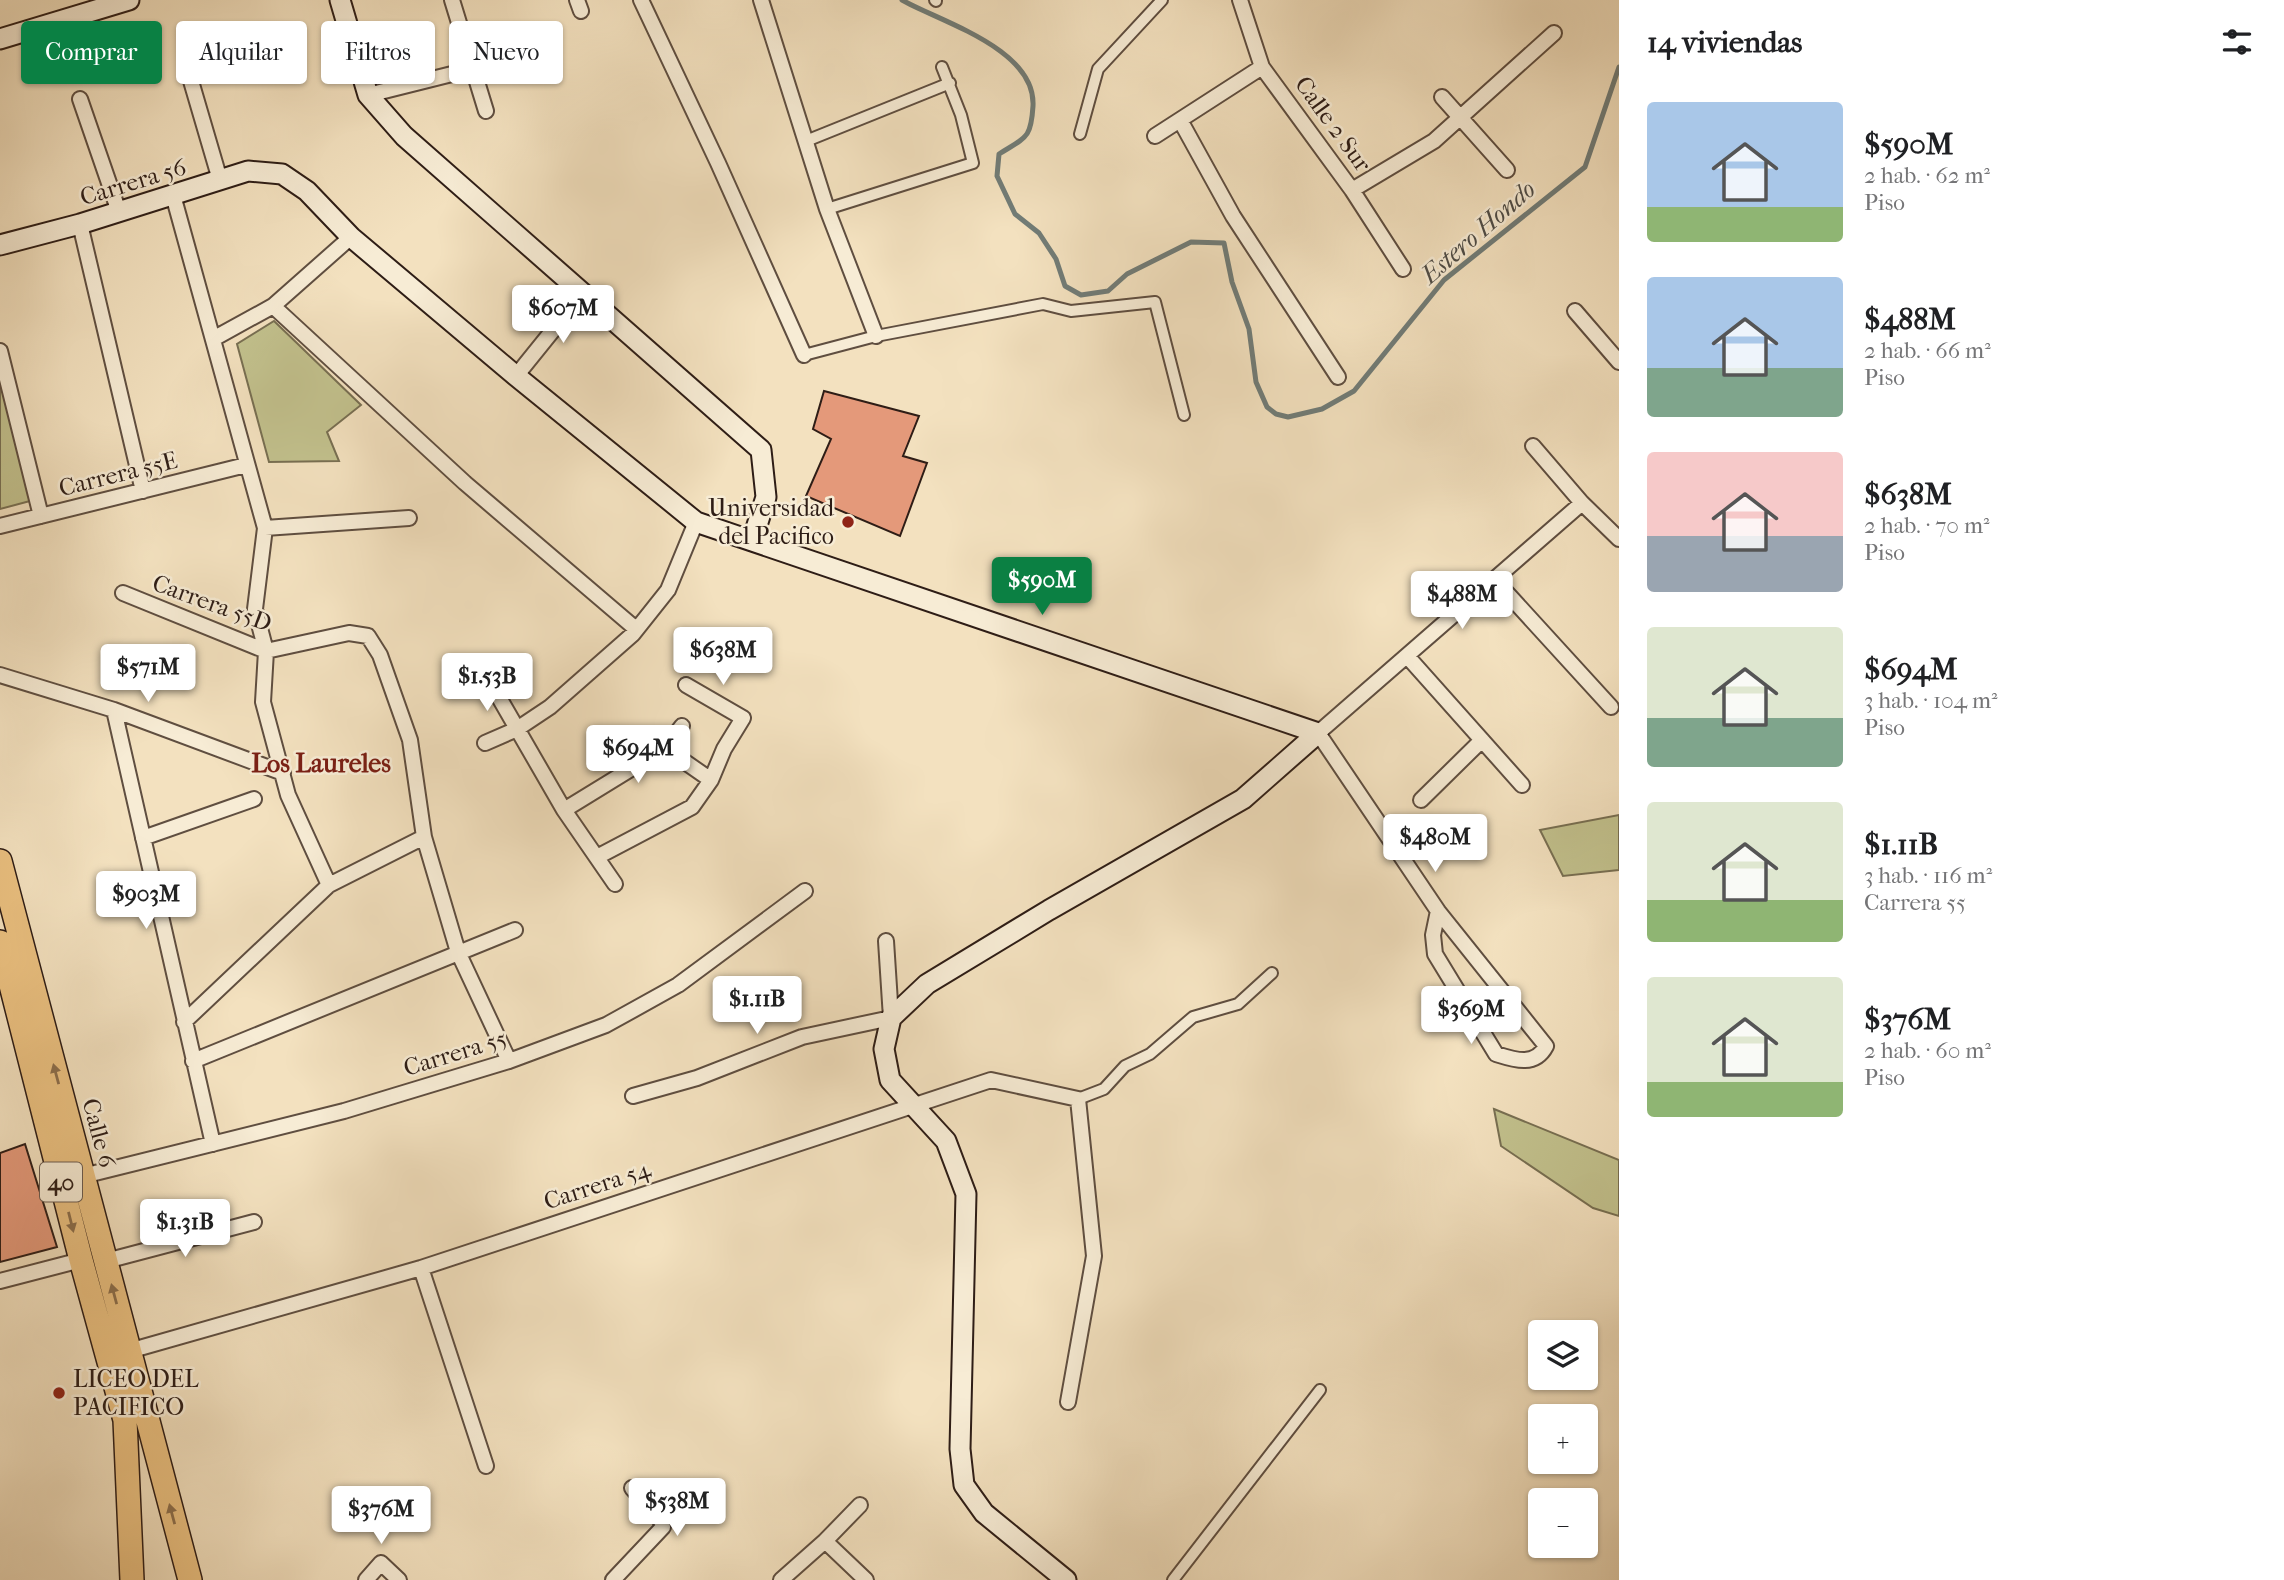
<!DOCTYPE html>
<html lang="es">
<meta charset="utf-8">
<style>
body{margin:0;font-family:"IM FELL French Canon",serif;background:#f2f2f2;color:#202124;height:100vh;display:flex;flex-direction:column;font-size:26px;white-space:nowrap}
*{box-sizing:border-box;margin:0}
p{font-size:23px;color:#757577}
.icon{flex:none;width:38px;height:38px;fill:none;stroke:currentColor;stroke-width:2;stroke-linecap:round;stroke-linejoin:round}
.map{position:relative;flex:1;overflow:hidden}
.side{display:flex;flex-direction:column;background:#fff;width:665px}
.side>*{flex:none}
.hud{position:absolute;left:21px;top:21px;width:665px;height:63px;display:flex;gap:14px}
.controls{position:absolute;left:1528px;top:1320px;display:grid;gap:14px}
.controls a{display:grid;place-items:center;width:70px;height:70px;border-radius:7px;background:#fff;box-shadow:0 2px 5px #0004;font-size:35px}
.price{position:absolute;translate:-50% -60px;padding:0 16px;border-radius:7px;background:#fff;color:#222;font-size:23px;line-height:46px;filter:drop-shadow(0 2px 4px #0008)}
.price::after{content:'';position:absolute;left:50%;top:42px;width:21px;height:16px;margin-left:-10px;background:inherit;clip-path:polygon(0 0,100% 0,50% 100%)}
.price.current{background:#0b8043;color:#fff}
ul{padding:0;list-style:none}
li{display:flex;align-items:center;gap:21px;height:175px;padding:0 28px}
li span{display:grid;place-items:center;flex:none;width:196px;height:140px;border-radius:7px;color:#555}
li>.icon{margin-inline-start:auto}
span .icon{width:84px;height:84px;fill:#fffc;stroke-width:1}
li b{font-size:30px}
h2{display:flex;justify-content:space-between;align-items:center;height:84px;padding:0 28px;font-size:30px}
.tag{padding:0 24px;border-radius:7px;background:#fff;box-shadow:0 2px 5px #0004;font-size:24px;line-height:63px}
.tag.current{background:#0b8043;color:#fff}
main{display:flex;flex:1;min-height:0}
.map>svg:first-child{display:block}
.green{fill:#c2c18d;stroke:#786f52;stroke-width:2}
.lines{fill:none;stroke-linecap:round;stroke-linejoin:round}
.stream{stroke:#717c77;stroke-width:5}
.building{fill:#e4997a;stroke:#2e1d16;stroke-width:2}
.pedestrian-casing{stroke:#5f4e40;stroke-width:14}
.minor-casing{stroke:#5f4e40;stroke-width:18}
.secondary-casing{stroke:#2e1d16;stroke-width:23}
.trunk-casing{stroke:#2e1d16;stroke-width:26}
.pedestrian{stroke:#f7ecd5;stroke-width:10}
.minor{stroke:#f7ecd5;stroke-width:14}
.secondary{stroke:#f7ecd5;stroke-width:19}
.trunk{stroke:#eac080;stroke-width:23}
.oneway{fill:#8c6e4b}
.poi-dot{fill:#8f2418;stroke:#f7ecd5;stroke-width:2.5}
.labels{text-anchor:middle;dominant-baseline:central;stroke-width:5;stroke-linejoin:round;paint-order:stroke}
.shield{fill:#f7ecd5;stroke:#6a5b4f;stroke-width:2}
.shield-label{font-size:23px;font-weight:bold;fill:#2e1d16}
.street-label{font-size:24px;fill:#2e1d16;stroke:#f7ecd5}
.poi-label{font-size:24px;fill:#2e1d16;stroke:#f7ecd5;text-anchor:end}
.water-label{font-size:26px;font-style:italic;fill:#4f4d47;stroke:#f7ecd5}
.neighbourhood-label{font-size:26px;font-weight:bold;fill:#7a1f14;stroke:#f7ecd5}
</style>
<main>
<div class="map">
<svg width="1619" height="1580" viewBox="0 0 1619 1580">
<rect width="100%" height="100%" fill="#f3e1bf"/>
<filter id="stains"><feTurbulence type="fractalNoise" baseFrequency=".00286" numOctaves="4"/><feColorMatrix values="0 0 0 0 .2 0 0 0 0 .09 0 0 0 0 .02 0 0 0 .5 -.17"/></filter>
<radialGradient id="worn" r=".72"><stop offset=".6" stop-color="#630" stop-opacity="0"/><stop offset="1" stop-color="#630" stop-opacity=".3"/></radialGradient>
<!-- green -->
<path class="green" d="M274,321L361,405L327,432L339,461L269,462L237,344Z
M0,380L30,501L0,509Z
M1619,815V870L1563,876L1540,830Z
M1494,1109L1619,1160V1216L1593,1208L1501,1146Z"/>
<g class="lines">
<!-- stream -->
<path class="stream" d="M902,0C941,22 1036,49 1033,106C1031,139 1026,137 999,154L997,176L1015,214L1039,233L1056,259L1065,286L1081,295L1108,291L1127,274L1191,242L1224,243L1232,282L1249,329L1256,382L1267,407L1276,414L1288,417L1322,409L1354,391L1444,280L1585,167L1619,67"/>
</g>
<!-- building -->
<path class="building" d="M824,391L919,416L903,456L927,463L900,536L806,496L831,439L813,429Z
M25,1144L57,1247L0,1262V1153Z"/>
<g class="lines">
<!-- pedestrian casing -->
<g class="pedestrian-casing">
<path id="pedestrian" d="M935,0L936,1
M1080,134L1098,69L1162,0
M806,141L950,83
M827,209L973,163L961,115L942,67
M804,355L876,336L1043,304L1071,311L1155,302L1184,415
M1078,1099L1104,1089L1125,1066L1150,1054L1193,1017L1238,1004L1272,973
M1173,1580L1320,1390"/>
</g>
<!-- minor casing -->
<g class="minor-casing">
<path id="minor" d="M452,0L486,111
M577,0L581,11
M641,0L718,163L804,355
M761,0L827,209L876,336
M1240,0L1262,67L1352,190L1403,269
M191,81L220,180
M368,95L472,69L520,50
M1442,97L1507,170
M80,99L119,212
M1180,120L1233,216L1338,377
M1155,136L1262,67
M1352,190L1434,141L1554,33
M173,195L265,528L255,609L266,651L263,702L288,795L329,885
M80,224L143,491
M273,306L465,483L636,629
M1575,311L1619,362
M213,339L273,306L351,237
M0,351L41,516
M516,376L583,293
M1533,446L1582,503L1619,539
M0,526L246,465
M265,528L409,518
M1495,580L1611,707
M123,593L266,651L349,633L368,636L380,655L410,740L424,837L458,952L509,1061
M1407,656L1522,785
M0,675L114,710L283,773
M489,680L564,810L615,884
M114,710L213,1144
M485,743L517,729L550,707L633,634L668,590L696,522
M665,748L711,780
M1421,800L1482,740
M564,810L665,748L682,726
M143,838L254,799
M597,857L692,807L711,780L724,749L743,718L686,685
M1438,911L1433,935L1435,954L1496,1054C1515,1060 1535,1067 1546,1046L1438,911L1318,733L1582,503
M184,1022L329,885L424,837
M193,1061L515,930
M633,1096L697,1078L802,1037L891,1018L886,941
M83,1176L344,1111L509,1061L606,1025L678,985L805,891
M106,1261L254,1222
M421,1268L486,1466
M0,1281L81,1260
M129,1351L421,1268L991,1080L1078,1099L1094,1256L1068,1402
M825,1541L866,1580
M366,1580L381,1563L399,1580
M613,1580L663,1527L662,1522L632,1488
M781,1580L825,1541L860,1505"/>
</g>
<!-- secondary casing -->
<g class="secondary-casing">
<path id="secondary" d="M340,0L368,95L404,136L761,450L766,497L752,541
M0,39L129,0
M0,245L80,224L248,171L282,174L307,191L351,237L516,376L696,522L1318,733L1243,799L1049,910L927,984L891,1018L884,1049L890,1080L946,1141L966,1194L960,1449L964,1485L984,1513L1066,1580"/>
</g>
<!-- trunk casing -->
<g class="trunk-casing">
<path id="trunk" d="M0,861L190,1580
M0,942L81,1260L125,1420L132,1580"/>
</g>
<!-- pedestrian -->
<use href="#pedestrian" class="pedestrian"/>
<!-- minor -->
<use href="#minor" class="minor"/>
<!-- secondary -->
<use href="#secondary" class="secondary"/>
<!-- trunk -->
<use href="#trunk" class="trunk"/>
</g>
<!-- one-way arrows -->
<defs><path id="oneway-solid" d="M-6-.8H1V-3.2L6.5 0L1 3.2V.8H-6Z" transform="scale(1.75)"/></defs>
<g class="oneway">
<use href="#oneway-solid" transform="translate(56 1074) rotate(-105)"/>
<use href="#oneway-solid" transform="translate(71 1222) rotate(76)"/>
<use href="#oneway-solid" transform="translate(114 1294) rotate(-105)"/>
<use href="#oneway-solid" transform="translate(172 1514) rotate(-105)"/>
</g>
<!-- markers -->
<g class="poi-dot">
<circle cx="848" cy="522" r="7"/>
<circle cx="59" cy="1393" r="7"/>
</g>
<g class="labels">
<!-- shield labels -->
<rect class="shield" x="40" y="1162.5" width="42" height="39" rx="5"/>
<g class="shield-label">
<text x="61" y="1182">40</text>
</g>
<!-- street labels -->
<g class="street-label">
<text transform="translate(1333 124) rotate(54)">Calle 2 Sur</text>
<text transform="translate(133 182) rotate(-17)">Carrera 56</text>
<text transform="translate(118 474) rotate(-14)">Carrera 55E</text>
<text transform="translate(212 603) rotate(20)">Carrera 55D</text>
<text transform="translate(455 1053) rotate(-17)">Carrera 55</text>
<text transform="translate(99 1133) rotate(75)">Calle 6</text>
<text transform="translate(597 1185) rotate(-18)">Carrera 54</text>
</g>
<!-- poi labels -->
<g class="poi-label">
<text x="834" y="508">Universidad<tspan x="834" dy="28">del Pacifico</tspan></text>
<text x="73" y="1379" text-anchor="start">LICEO DEL<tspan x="73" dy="28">PACIFICO</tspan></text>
</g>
<!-- water labels -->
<g class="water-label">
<text transform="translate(1478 232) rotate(-41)">Estero Hondo</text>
</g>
<!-- neighbourhood labels -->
<g class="neighbourhood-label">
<text x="321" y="763">Los Laureles</text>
</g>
</g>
<rect width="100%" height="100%" filter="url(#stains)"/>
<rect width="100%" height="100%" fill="url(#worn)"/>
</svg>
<div class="controls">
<a><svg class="icon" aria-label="layers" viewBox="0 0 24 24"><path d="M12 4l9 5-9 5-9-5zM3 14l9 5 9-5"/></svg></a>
<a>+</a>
<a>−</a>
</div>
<b class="price" style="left:563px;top:345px">$607M</b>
<b class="price current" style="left:1042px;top:617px">$590M</b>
<b class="price" style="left:1462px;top:631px">$488M</b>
<b class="price" style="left:723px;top:687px">$638M</b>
<b class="price" style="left:148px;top:704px">$571M</b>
<b class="price" style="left:487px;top:713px">$1.53B</b>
<b class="price" style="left:638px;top:785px">$694M</b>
<b class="price" style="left:1435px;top:874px">$480M</b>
<b class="price" style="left:146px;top:931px">$903M</b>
<b class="price" style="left:757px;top:1036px">$1.11B</b>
<b class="price" style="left:1471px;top:1046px">$369M</b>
<b class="price" style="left:185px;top:1259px">$1.31B</b>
<b class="price" style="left:677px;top:1538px">$538M</b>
<b class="price" style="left:381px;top:1546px">$376M</b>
<div class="hud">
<a class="tag current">Comprar</a>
<a class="tag">Alquilar</a>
<a class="tag">Filtros</a>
<a class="tag">Nuevo</a>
</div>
</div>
<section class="side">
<h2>14 viviendas<svg class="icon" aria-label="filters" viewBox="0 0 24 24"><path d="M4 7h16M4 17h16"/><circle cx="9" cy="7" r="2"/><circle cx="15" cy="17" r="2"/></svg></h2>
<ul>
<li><span style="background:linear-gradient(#a9c7e8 75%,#8fb573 0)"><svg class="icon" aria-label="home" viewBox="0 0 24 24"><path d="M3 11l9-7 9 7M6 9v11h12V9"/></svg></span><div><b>$590M</b><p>2 hab. · 62 m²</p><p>Piso</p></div></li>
<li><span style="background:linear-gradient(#a9c7e8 65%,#7fa58c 0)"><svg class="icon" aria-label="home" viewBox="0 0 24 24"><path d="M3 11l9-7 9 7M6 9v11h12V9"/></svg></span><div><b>$488M</b><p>2 hab. · 66 m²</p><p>Piso</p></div></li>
<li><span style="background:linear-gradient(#f6c9c9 60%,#9aa5b1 0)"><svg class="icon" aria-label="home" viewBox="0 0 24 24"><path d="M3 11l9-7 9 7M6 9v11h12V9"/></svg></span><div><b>$638M</b><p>2 hab. · 70 m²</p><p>Piso</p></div></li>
<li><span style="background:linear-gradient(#dfe7d0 65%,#7fa58c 0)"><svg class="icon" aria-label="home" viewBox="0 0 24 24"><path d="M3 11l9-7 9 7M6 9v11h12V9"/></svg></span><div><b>$694M</b><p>3 hab. · 104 m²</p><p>Piso</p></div></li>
<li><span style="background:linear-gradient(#dfe7d0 70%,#8fb573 0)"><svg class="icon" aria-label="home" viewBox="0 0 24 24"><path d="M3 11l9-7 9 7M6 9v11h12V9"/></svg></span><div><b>$1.11B</b><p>3 hab. · 116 m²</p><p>Carrera 55</p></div></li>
<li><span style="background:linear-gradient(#dfe7d0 75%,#8fb573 0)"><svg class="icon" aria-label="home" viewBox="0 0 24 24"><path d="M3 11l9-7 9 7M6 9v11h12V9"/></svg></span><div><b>$376M</b><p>2 hab. · 60 m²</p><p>Piso</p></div></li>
</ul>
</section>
</main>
